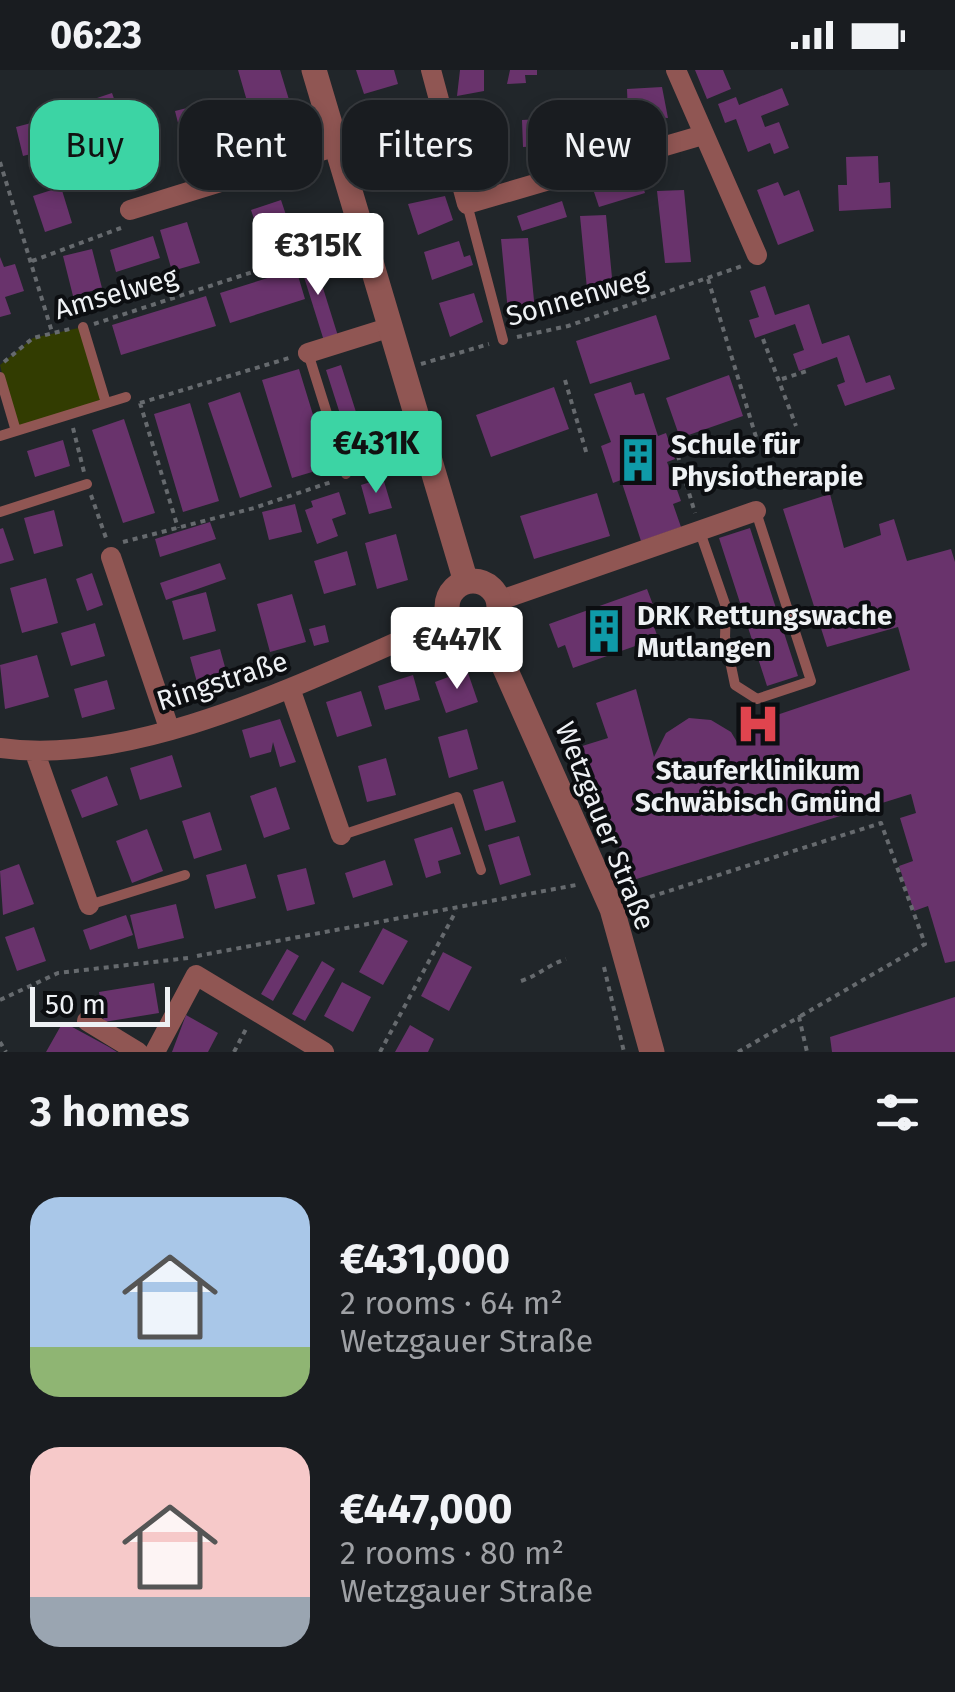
<!DOCTYPE html>
<meta charset="utf-8">
<style>
body{margin:0;font-family:"Fira Sans",sans-serif;background:#26292d;color:#f1f3f6;height:100vh;display:flex;flex-direction:column;font-size:38px;white-space:nowrap}
*{box-sizing:border-box;margin:0}
p{font-size:32px;color:#9fa1a5}
.icon{flex:none;width:55px;height:55px;fill:none;stroke:currentColor;stroke-width:2;stroke-linecap:round;stroke-linejoin:round}
.map{position:relative;height:982px;overflow:hidden}
.details{display:flex;flex-direction:column;background:#191c20;flex:1}
.details>*{flex:none}
.hud{position:absolute;left:30px;top:30px;width:895px;height:90px;display:flex;gap:20px}
.scale{position:absolute;left:30px;bottom:25px;width:140px;box-sizing:border-box;padding-left:10px;border:5px solid #eef1f4;border-top:0;font-size:28px;line-height:35px;white-space:nowrap;color:#eef1f4;-webkit-text-stroke:8px #0c0e11;paint-order:stroke}
.price{position:absolute;translate:-50% -85px;padding:0 22px;border-radius:10px;background:#fff;color:#222;font-size:32px;line-height:65px;filter:drop-shadow(0 2px 5px #0008)}
.price::after{content:'';position:absolute;left:50%;top:60px;width:30px;height:22px;margin-left:-15px;background:inherit;clip-path:polygon(0 0,100% 0,50% 100%)}
.price.current{background:#3cd4a4;color:#111}
ul{padding:0;list-style:none}
li{display:flex;align-items:center;gap:30px;height:250px;padding:0 30px}
li span{display:grid;place-items:center;flex:none;width:280px;height:200px;border-radius:30px;color:#555}
li>.icon{margin-inline-start:auto}
span .icon{width:120px;height:120px;fill:#fffc;stroke-width:1}
li b{font-size:42px}
h2{display:flex;justify-content:space-between;align-items:center;height:120px;padding:0 30px;font-size:42px}
.tag{padding:0 35px;border-radius:30px;background:#191c20;box-shadow:0 5px 15px #0003,0 0 0 2px #373a3e;font-size:35px;line-height:90px}
.tag.current{background:#3cd4a4;color:#111}
.status{display:flex;justify-content:space-between;align-items:center;height:70px;padding:0 50px;background:#191c20;direction:ltr}
.status svg{height:28px;fill:currentColor}
.map>svg:first-child{display:block}
.green{fill:#323c01}
.building{fill:#69336c}
.lines{fill:none;stroke-linecap:round;stroke-linejoin:round}
.path{stroke:#666a6e;stroke-width:4;stroke-dasharray:5 5;stroke-linecap:butt}
.service{stroke:#905653;stroke-width:10}
.minor{stroke:#905653;stroke-width:20}
.tertiary{stroke:#905653;stroke-width:25}
.labels{text-anchor:middle;dominant-baseline:central;stroke-width:8;stroke-linejoin:round;paint-order:stroke}
.street-label{font-size:28px;fill:#eef1f4;stroke:#0c0e11}
.poi-label{font-size:28px;font-weight:bold;fill:#eef1f4;stroke:#0c0e11;text-anchor:start}
</style>
<div class="status"><b>06:23</b><svg viewBox="0 0 49 12"><path d="M0 12V9h3v3zM5 12V6h3v6zM10 12V3h3v9zM15 12V0h3v12zM26 1h20v11H26zM47 4h2v5h-2z"/></svg></div>
<div class="map">
<svg width="955" height="982" viewBox="0 0 955 982">
<rect width="100%" height="100%" fill="#21262a"/>
<!-- green -->
<path class="green" d="M83,257L106,333L16,361L0,295L33,268Z"/>
<!-- building -->
<path class="building" d="M238,0H280L290,33L251,45Z
M356,0H394L398,14L364,24Z
M460,0H484V21L457,26Z
M510,0H537V5H525L526,13L507,14Z
M695,0H723L731,19L707,29Z
M662,17L668,48L628,46L627,19Z
M782,18L789,35L761,46L765,57L779,52L789,78L774,84L770,73L748,82L736,49L725,53L718,34L736,27L739,35Z
M112,23L127,65L102,74L88,31Z
M402,30L412,62L378,73L368,40Z
M215,31L228,82L188,93L175,41Z
M609,31L607,59L577,61L575,34Z
M289,40L296,61L281,66L274,45Z
M54,47L62,76L23,86L16,57Z
M255,48L264,72L250,77L241,54Z
M559,48L560,75L523,77L522,50Z
M484,52H494V62H507L508,91L472,93L468,63L484,62Z
M431,74L437,99L404,112L396,85Z
M878,86L879,113L890,112L891,138L839,141L838,115H847L846,87Z
M640,108L645,123L599,137L594,122Z
M778,112L784,126L799,120L814,161L778,175L757,120Z
M61,117L72,153L45,162L33,126Z
M684,120L691,192L665,193L657,121Z
M445,126L453,150L418,165L408,134Z
M281,130L295,172L265,182L251,140Z
M562,131L567,147L522,161L517,146Z
M606,145L613,218L587,219L580,146Z
M187,152L200,193L172,201L160,160Z
M153,166L160,188L116,202L110,180Z
M528,168L535,241L508,242L501,169Z
M459,171L464,187L470,185L473,195L432,210L424,182Z
M92,179L102,218L73,226L63,186Z
M313,186L338,266L324,271L299,191Z
M0,187L4,197L15,194L24,221L5,227L11,244L0,247Z
M296,199L305,229L230,253L220,223Z
M765,216L775,245L809,234L822,274L849,265L866,313L890,305L895,319L845,336L837,315L845,312L837,287L799,301L793,284L804,280L795,254L755,268L749,250L759,247L750,221Z
M474,223L483,252L450,267L439,233Z
M206,226L216,256L121,285L112,255Z
M656,245L670,289L590,314L576,271Z
M341,295L356,342L341,347L326,300Z
M299,299L329,397L292,408L262,310Z
M729,305L743,346L680,368L666,328Z
M631,312L635,325L644,323L658,366L666,363L675,389L667,392L681,431L673,434L681,457L641,471L621,410L613,413L601,376L611,372L594,324Z
M554,317L569,359L491,387L476,345Z
M240,322L272,417L240,428L208,333Z
M190,333L219,431L183,442L154,344Z
M124,349L155,443L123,453L92,360Z
M384,353L394,384L362,393L354,361Z
M63,370L70,396L35,407L27,381Z
M383,408L392,438L369,444L361,415Z
M339,422L346,444L332,449L338,466L317,474L305,440L313,437L311,431Z
M597,423L610,466L534,489L520,446Z
M830,424L844,478L881,465L879,454L894,449L907,491L951,479L955,492V891L945,893L928,836L914,841L899,796L913,791L900,748L916,743L911,724L630,811L614,760L607,763L579,677L608,668L596,633L636,619L654,687L666,663L689,648L711,650L731,662L737,672L742,671L738,658L910,600L898,557L827,577L783,439Z
M295,434L302,462L269,470L262,442Z
M54,440L63,476L34,484L24,448Z
M210,452L216,469L160,487L155,469Z
M3,458L14,490L0,494V459Z
M750,458L798,606L767,616L719,468Z
M396,464L408,510L377,519L365,473Z
M347,481L356,515L324,524L314,491Z
M220,493L226,509L166,530L160,513Z
M92,503L103,535L87,541L76,509Z
M46,508L58,553L22,563L10,518Z
M647,519L658,548L652,551L658,568L573,598L565,575L558,578L549,554Z
M206,522L216,561L183,570L172,531Z
M292,524L306,572L270,582L257,534Z
M95,553L105,586L71,596L61,563Z
M325,555L329,572L314,576L309,559Z
M220,579L230,615L200,623L190,587Z
M37,585L49,627L5,639L0,595Z
M467,600L478,632L446,643L435,612Z
M413,605L420,630L385,640L378,616Z
M107,610L115,639L82,648L74,619Z
M361,621L372,656L337,667L326,632Z
M280,649L296,692L280,697L273,672L271,682L250,688L242,660Z
M467,659L478,699L449,708L438,667Z
M172,685L182,717L140,730L130,698Z
M386,688L396,725L367,732L358,696Z
M107,706L118,735L82,748L71,720Z
M503,711L516,752L485,761L473,720Z
M276,717L290,759L264,768L250,726Z
M210,742L222,780L194,789L182,751Z
M452,757L461,784L438,791L441,803L426,808L414,769Z
M147,759L163,801L132,813L116,771Z
M519,766L531,805L500,815L488,775Z
M385,790L393,815L353,828L345,803Z
M19,794L34,834L3,845L0,801Z
M246,794L256,828L215,839L206,805Z
M306,798L315,834L287,841L277,805Z
M176,834L184,868L138,879L130,845Z
M126,845L133,865L90,880L83,860Z
M34,857L46,891L17,901L5,867Z
M383,858L408,871L383,915L359,902Z
M287,879L299,886L273,931L261,924Z
M443,882L472,897L449,941L421,926Z
M322,891L335,899L305,951L292,944Z
M342,912L371,927L353,962L324,946Z
M154,913L159,943L104,952L99,922Z
M955,927V982H832L830,967Z
M186,945L218,963L208,982H172Z
M63,952L109,977L117,982H46Z
M410,955L434,969L428,982H395Z"/>
<g class="lines">
<!-- path -->
<path class="path" d="M0,92L52,262
M32,191L121,158
M708,209L756,367
M94,254L341,173
M517,267L568,256L742,196
M763,269L796,356
M4,292L33,268L70,259
M421,294L489,274
M782,309L807,301
M565,310L587,385
M140,333L289,288
M140,333L178,458
M73,358L84,402
M672,366L695,443
M91,425L106,468
M123,472L254,438L334,411
M631,833L881,753L925,874L799,947
M197,886L576,815
M604,897L624,982
M521,911C539,905 550,894 566,889
M0,930L58,903L188,888
M0,972L6,982
M234,982L247,957
M380,982L456,841
M738,982L799,947L807,982"/>
<!-- service -->
<path class="service" d="M467,134L503,270
M83,257L106,333
M308,283L346,404
M0,307L16,361
M0,366L126,327
M0,442L87,414
M700,462L726,537L725,567L735,615L757,629L811,611L756,442
M342,765L457,727L481,800
M89,835L185,805"/>
<!-- minor -->
<path class="minor" d="M431,0L467,134L703,65
M676,0L757,185
M130,140L337,76
M308,283L391,257
M111,487L169,658
M498,531L756,441
M291,621L341,765
M0,678C142,698 321,603 450,549
M35,683L89,835
M87,951L138,982
M155,982L196,905L324,982"/>
<!-- tertiary -->
<path class="tertiary" d="M314,0L466,512
M447 537a26 26 0 1 1 52 0a26 26 0 1 1-52 0Z
M487,558L612,839L652,982"/>
</g>
<!-- icons -->
<defs>
<g id="building-bare" transform="scale(3.45)"><path d="M-4-6H4V6H1V3H-1V6H-4ZM-2.5-4.3h1.7v1.8h-1.7ZM.8-4.3h1.7v1.8H.8ZM-2.5-1h1.7V.8h-1.7ZM.8-1h1.7V.8H.8Z" fill="#0f9aa8" stroke="#0c0e11" stroke-width="2.5" paint-order="stroke"/></g>
<g id="hospital-bare" transform="scale(3.45)"><path d="M-5-5h3v3.5h4V-5h3V5h-3V1.5h-4V5h-3Z" fill="#e0444e" stroke="#0c0e11" stroke-width="2.5" paint-order="stroke"/></g>
</defs>
<g fill-rule="evenodd">
<use href="#building-bare" x="638" y="390"/>
<use href="#building-bare" x="604" y="561"/>
<use href="#hospital-bare" x="758" y="654"/>
</g>
<g class="labels">
<!-- street labels -->
<g class="street-label">
<text transform="translate(116 223) rotate(-16)">Amselweg</text>
<text transform="translate(577 227) rotate(-16)">Sonnenweg</text>
<text transform="translate(222 611) rotate(-18)">Ringstraße</text>
<text transform="translate(605 756) rotate(68)">Wetzgauer Straße</text>
</g>
<!-- poi labels -->
<g class="poi-label">
<text x="671" y="374">Schule für<tspan x="671" dy="32">Physiotherapie</tspan></text>
<text x="637" y="545">DRK Rettungswache<tspan x="637" dy="32">Mutlangen</tspan></text>
<text x="758" y="700" text-anchor="middle">Stauferklinikum<tspan x="758" dy="32">Schwäbisch Gmünd</tspan></text>
</g>
</g>
</svg>
<div class="scale">50 m</div>
<b class="price" style="left:318px;top:228px">€315K</b>
<b class="price current" style="left:376px;top:426px">€431K</b>
<b class="price" style="left:457px;top:622px">€447K</b>
<div class="hud">
<a class="tag current">Buy</a>
<a class="tag">Rent</a>
<a class="tag">Filters</a>
<a class="tag">New</a>
</div>
</div>
<section class="details">
<h2>3 homes<svg class="icon" aria-label="filters" viewBox="0 0 24 24"><path d="M4 7h16M4 17h16"/><circle cx="9" cy="7" r="2"/><circle cx="15" cy="17" r="2"/></svg></h2>
<ul>
<li><span style="background:linear-gradient(#a9c7e8 75%,#8fb573 0)"><svg class="icon" aria-label="home" viewBox="0 0 24 24"><path d="M3 11l9-7 9 7M6 9v11h12V9"/></svg></span><div><b>€431,000</b><p>2 rooms · 64 m²</p><p>Wetzgauer Straße</p></div></li>
<li><span style="background:linear-gradient(#f6c9c9 75%,#9aa5b1 0)"><svg class="icon" aria-label="home" viewBox="0 0 24 24"><path d="M3 11l9-7 9 7M6 9v11h12V9"/></svg></span><div><b>€447,000</b><p>2 rooms · 80 m²</p><p>Wetzgauer Straße</p></div></li>
</ul>
</section>
